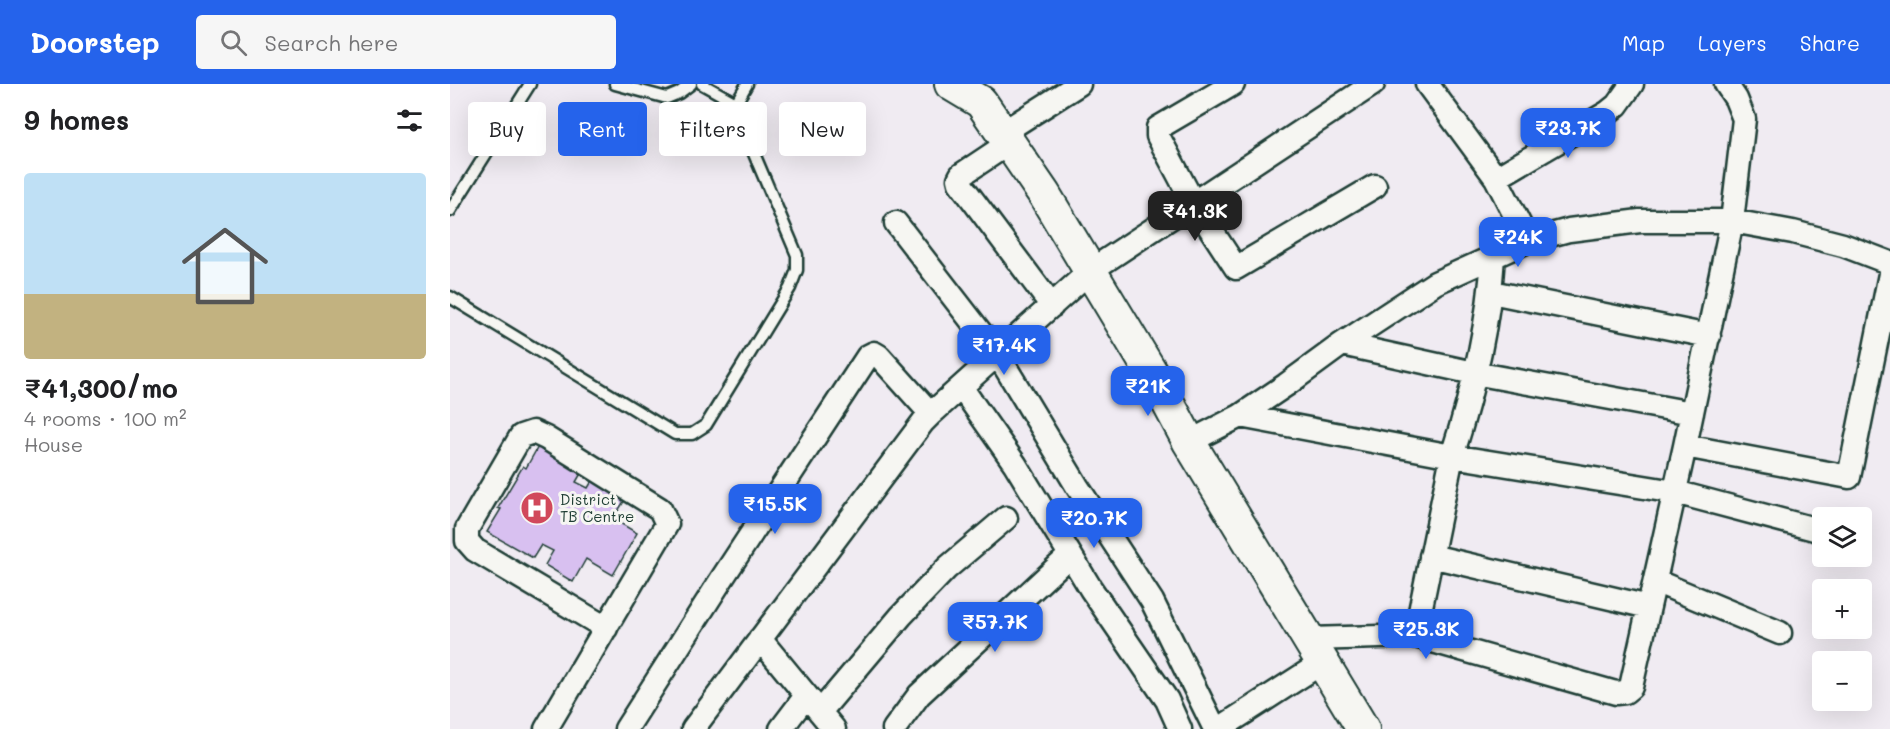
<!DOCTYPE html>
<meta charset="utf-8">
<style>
body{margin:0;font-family:Mali,sans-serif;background:#f6f6f6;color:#202124;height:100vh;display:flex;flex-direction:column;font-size:22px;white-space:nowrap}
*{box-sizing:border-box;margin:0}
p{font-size:20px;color:#757577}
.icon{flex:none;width:33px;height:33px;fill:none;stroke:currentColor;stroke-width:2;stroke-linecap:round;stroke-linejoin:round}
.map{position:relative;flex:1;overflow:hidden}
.drawer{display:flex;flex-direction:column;background:#fff;width:450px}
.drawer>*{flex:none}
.guide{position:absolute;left:18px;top:18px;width:570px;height:54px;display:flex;gap:12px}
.buttons{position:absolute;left:1362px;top:423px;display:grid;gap:12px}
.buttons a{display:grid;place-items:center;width:60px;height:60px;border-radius:6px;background:#fff;box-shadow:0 6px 24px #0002;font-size:30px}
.price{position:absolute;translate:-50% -51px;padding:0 14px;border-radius:12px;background:#2563eb;color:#fff;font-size:20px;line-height:39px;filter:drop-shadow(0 2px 3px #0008)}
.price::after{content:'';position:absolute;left:50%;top:36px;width:18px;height:14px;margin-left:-9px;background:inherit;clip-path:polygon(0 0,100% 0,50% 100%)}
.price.selected{background:#222;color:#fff}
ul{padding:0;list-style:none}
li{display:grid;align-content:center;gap:12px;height:318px;padding:0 24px}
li+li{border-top:2px solid #e0e0e0}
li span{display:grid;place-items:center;height:186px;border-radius:6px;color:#555}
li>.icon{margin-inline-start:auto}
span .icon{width:108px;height:108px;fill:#fffc;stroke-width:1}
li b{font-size:26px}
h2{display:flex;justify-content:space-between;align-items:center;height:72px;padding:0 24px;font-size:26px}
.tag{padding:0 21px;border-radius:6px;background:#fff;box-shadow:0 6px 24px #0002;font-size:21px;line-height:54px}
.tag.selected{background:#2563eb;color:#fff}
header{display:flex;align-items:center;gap:36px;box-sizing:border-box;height:84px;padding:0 30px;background:#2563eb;color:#fff}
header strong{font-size:28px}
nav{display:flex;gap:33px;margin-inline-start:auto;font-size:21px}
.search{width:420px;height:54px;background:#f6f6f6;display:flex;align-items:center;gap:15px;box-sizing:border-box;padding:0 21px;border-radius:6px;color:#757577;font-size:22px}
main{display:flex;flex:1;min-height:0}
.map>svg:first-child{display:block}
.building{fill:#d8c0f0;stroke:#1f3d34;stroke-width:1.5}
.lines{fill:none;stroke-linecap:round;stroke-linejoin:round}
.lane-casing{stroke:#1f3d34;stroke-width:15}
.street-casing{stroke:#1f3d34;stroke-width:27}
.secondary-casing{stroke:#1f3d34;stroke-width:36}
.lane{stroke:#f6f6f2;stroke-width:10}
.street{stroke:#f6f6f2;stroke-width:22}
.secondary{stroke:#f6f6f2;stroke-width:32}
.labels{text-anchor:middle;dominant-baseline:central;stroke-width:6;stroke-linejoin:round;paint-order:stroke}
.poi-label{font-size:15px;fill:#1f3d34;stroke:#f6f6f2;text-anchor:start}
</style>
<header>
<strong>Doorstep</strong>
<div class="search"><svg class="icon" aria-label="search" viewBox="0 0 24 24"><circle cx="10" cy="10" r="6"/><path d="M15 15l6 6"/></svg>Search here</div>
<nav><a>Map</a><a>Layers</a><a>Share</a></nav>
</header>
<main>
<section class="drawer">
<h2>9 homes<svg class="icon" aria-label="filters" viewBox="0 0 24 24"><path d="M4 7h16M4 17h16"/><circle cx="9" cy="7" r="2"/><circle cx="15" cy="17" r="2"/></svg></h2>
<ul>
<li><span style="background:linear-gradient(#bfe0f5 65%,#c2b280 0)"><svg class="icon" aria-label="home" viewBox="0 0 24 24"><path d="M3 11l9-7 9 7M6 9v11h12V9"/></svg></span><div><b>₹41,300/mo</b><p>4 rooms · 100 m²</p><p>House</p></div></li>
</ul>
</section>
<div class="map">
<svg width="1440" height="645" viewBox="0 0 1440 645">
<rect width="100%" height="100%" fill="#f0ebf2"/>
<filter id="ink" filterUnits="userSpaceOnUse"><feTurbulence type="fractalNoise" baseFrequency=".0167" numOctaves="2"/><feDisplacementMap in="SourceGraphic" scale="12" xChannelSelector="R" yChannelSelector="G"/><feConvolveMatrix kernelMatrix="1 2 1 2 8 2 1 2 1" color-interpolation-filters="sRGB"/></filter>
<g filter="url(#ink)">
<!-- building -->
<path class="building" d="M89,361L133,386L126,398L138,404L145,392L178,411L163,435L187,449L163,491L136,475L123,498L95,481L103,467L91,461L83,474L37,448L51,425L48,424L73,382L76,384Z"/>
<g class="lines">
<!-- lane casing -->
<g class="lane-casing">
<path id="lane" d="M165,0L217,14L229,9L241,0
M252,0L286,19
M0,127L80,0
M0,213L225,350H242L256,341L340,204L347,186V171L288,32L286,19L297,0"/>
</g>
<!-- street casing -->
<g class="street-casing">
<path id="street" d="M783,0L708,44V52L743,118L786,184L925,102
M977,0L1046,94
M1276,0L1286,15L1294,35L1282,137L1235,362L1181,603L1175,608L1166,609L965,552L1002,372L1225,408L1372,447
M552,49L629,0
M559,59L511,91L509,95L510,99L602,222
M446,139L548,271L627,402L702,517L765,645
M1078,157L1046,94L1157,29L1167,21L1182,0
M1041,208L1259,252
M892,260L1024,289L1242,329
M511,303L565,380L641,505L717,616L730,645
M790,332L1002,372C1022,310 1039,238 1043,173
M739,358L790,332L836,301L892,260L985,199L1078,157L1119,146L1190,137H1282L1343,148L1393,161L1440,179
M1235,362L1399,393L1440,190
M981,472L1199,523
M1205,497L1330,549
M310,555L384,645
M859,555L965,552
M370,628L451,532L497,484L556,434
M96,645L217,440L210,425L96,354L83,348L71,352L17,445V457L25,466L156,544
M176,645L273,493L418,272L424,269L429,272L481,330
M243,645L473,338L481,330L640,187L923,0
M331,645L356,612
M444,645L469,611L620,471
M769,645L873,578"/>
</g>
<!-- secondary casing -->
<g class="secondary-casing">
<path id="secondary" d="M501,0L531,18L594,110L707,298L739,358L913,645"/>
</g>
<!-- lane -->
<use href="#lane" class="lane"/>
<!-- street -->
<use href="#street" class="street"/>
<!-- secondary -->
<use href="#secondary" class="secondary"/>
</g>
</g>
<!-- icons -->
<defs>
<g id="hospital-disc" transform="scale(1.725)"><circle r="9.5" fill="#d1495b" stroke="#f6f6f2"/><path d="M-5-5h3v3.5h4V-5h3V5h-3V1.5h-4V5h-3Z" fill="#fff"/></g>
</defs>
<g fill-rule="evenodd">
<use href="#hospital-disc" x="87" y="424"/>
</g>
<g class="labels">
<!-- poi labels -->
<g class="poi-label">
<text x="110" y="415">District<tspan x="110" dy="17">TB Centre</tspan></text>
</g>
</g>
</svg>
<div class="buttons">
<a><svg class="icon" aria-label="layers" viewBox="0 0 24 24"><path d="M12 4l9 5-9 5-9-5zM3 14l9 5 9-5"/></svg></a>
<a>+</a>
<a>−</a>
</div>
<b class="price" style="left:1118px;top:75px">₹23.7K</b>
<b class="price selected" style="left:745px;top:158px">₹41.3K</b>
<b class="price" style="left:1068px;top:184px">₹24K</b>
<b class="price" style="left:554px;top:292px">₹17.4K</b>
<b class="price" style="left:698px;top:333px">₹21K</b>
<b class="price" style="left:325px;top:451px">₹15.5K</b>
<b class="price" style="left:644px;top:465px">₹20.7K</b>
<b class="price" style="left:545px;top:569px">₹57.7K</b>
<b class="price" style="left:976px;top:576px">₹25.3K</b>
<div class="guide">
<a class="tag">Buy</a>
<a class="tag selected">Rent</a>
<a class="tag">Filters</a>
<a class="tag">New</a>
</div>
</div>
</main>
